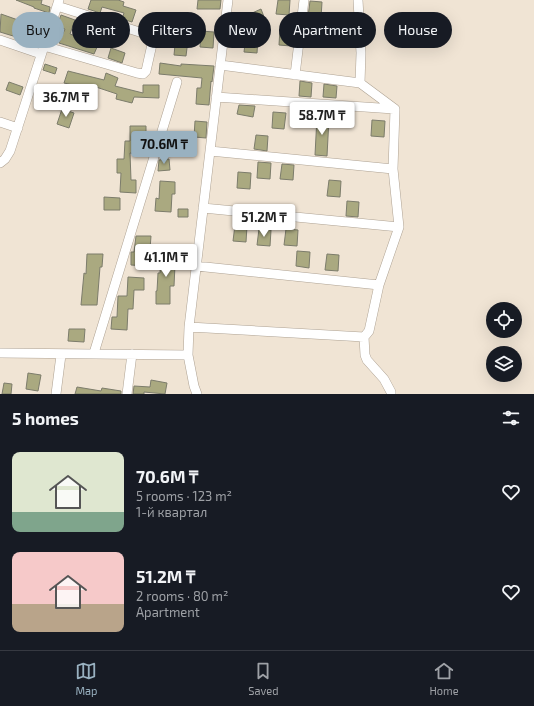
<!DOCTYPE html>
<meta charset="utf-8">
<style>
body{margin:0;font-family:"Exo 2",sans-serif;background:#242831;color:#f1f3f6;height:100vh;display:flex;flex-direction:column;font-size:15px;white-space:nowrap}
*{box-sizing:border-box;margin:0}
p{font-size:13px;color:#9ea1a6}
.icon{flex:none;width:22px;height:22px;fill:none;stroke:currentColor;stroke-width:2;stroke-linecap:round;stroke-linejoin:round}
.map{position:relative;height:394px;overflow:hidden}
.details{display:flex;flex-direction:column;background:#171b24;flex:1}
.details>*{flex:none}
.top-card{position:absolute;left:12px;top:12px;width:510px;height:36px;display:flex;gap:8px}
.fabs{position:absolute;left:486px;top:302px;display:grid;gap:8px}
.fabs a{display:grid;place-items:center;width:36px;height:36px;border-radius:50%;background:#171b24;box-shadow:0 4px 16px #0002;font-size:20px}
.price{position:absolute;translate:-50% -34px;padding:0 9px;border-radius:4px;background:#fff;color:#222;font-size:13px;line-height:26px;filter:drop-shadow(0 1px 2px #0008)}
.price::after{content:'';position:absolute;left:50%;top:24px;width:12px;height:9px;margin-left:-6px;background:inherit;clip-path:polygon(0 0,100% 0,50% 100%)}
.price.selected{background:#99b1c0;color:#111}
ul{padding:0;list-style:none}
li{display:flex;align-items:center;gap:12px;height:100px;padding:0 12px}
li span{display:grid;place-items:center;flex:none;width:112px;height:80px;border-radius:8px;color:#555}
li>.icon{margin-inline-start:auto}
span .icon{width:48px;height:48px;fill:#fffc;stroke-width:1}
li b{font-size:17px}
h2{display:flex;justify-content:space-between;align-items:center;height:48px;padding:0 12px;font-size:17px}
.pill{padding:0 14px;border-radius:18px;background:#171b24;box-shadow:0 4px 16px #0002;font-size:14px;line-height:36px}
.pill.selected{background:#99b1c0;color:#111}
.menu{display:flex;justify-content:space-around;align-items:center;height:56px;border-top:1px solid #363941;background:#171b24;font-size:11px;color:#9ea1a6}
.menu a{display:grid;justify-items:center;gap:2px}
.menu .selected{color:#99b1c0}
.map>svg:first-child{display:block}
.building{fill:#aaa980;stroke:#7c7c6b}
.lines{fill:none;stroke-linecap:round;stroke-linejoin:round}
.minor-casing{stroke:#aea293;stroke-width:10}
.minor{stroke:#fff;stroke-width:9}
</style>
<div class="map">
<svg width="534" height="394" viewBox="0 0 534 394">
<rect width="100%" height="100%" fill="#f0e4d4"/>
<!-- building -->
<path class="building" d="M16,0H42L41,4L50,7L49,13L34,8V7Z
M91,0H118L124,2L123,6L136,10L132,22L122,19L124,13L102,7L100,13L88,9Z
M198,0H221L220,9H197Z
M278,0H290L289,15L276,14Z
M310,1L322,2L321,18L308,17Z
M261,9L269,30L259,34L250,14Z
M1,14L18,20L19,18L44,27L38,42L24,37L23,39L0,32Z
M61,15L75,20L70,34L83,39L85,38L90,23L105,29L94,54L59,43L65,29L57,26Z
M188,18L200,19L198,33L186,32Z
M280,29L293,30L291,46L279,45Z
M201,31L214,32L213,48L200,47Z
M159,33L168,34L167,38L188,40L186,56L174,55L175,45L158,43Z
M246,36L258,37L257,53L244,52Z
M111,48L125,53L122,63L108,58Z
M160,63L181,66V64L214,66L212,82L211,81L209,105L196,104L197,88H201L202,78L159,74Z
M45,64L57,68L55,74L43,70Z
M68,71L104,80L106,73L118,78L115,86L143,93V85H159V98L134,97L132,103L116,99L117,94L96,87L95,90L64,83Z
M300,81L312,83L311,97L299,96Z
M9,82L23,87L20,95L6,90Z
M324,84L337,86L336,98L323,97Z
M239,105L255,106L253,117L237,114Z
M62,109L74,113L69,128L57,124Z
M273,112L286,113L284,129L272,128Z
M317,117L329,118L327,156L315,155Z
M372,120L385,121L384,137L371,136Z
M195,121L207,122L206,138L194,137Z
M130,126H146V139H141L140,154L130,153L131,180H136V193L120,192L121,173H117V159H124L125,141H130Z
M256,135L268,136L267,151L254,149Z
M176,137L178,148L166,151L165,143L166,139Z
M169,159L170,170L158,171L159,160Z
M258,162L271,163L270,179L257,178Z
M282,164L294,165L293,180L280,179Z
M238,172L251,173L250,189L237,188Z
M329,180L341,181L340,197L327,196Z
M160,181L175,182V194H172L171,212L155,211L156,198L159,199Z
M104,197L120,198V210H104Z
M347,201L359,202L358,217L346,216Z
M178,209H188V217H178Z
M235,225L247,226L246,242L233,241Z
M259,229L271,230L270,246L257,245Z
M286,229L298,230L297,246L284,245Z
M136,236H151L150,249H147L146,266L131,265V252H134Z
M297,251L310,252L309,268L296,266Z
M161,252L177,253L176,265H175L174,286H170V304H156V291H157L158,273H160Z
M87,254H103L102,267H100L97,305H81L84,273L86,274Z
M327,254L339,255L338,271L325,270Z
M128,277L144,278V290H134L133,309H128L127,330L111,329L112,317H117L118,296H127Z
M69,329H85L84,342L68,341Z
M28,373L41,375L38,391L26,389Z
M151,380L167,383L165,394L144,392V394H133L134,386L150,387Z
M4,383L12,384L11,394H2Z
M77,387L101,391L102,388L121,391V394H75Z"/>
<g class="lines">
<!-- minor casing -->
<g class="minor-casing">
<path id="minor" d="M0,40L41,54
M44,46L137,73L143,74L146,71L153,40L149,35L57,6
M220,65L360,83
M295,75L304,0
M216,97L394,109
M0,122L18,128
M210,151L393,169
M0,163L5,159L10,151L59,0
M203,208L399,227
M196,266L379,285
M189,327L364,337L369,331L379,285L399,227L393,169L395,109L360,83L361,53L358,0
M364,337L365,355L367,360L384,379L391,392V394
M0,353L188,355
M94,353L177,82
M56,394L61,355
M127,394L132,354
M197,394L194,386L188,355L189,327L228,0"/>
</g>
<!-- minor -->
<use href="#minor" class="minor"/>
</g>
</svg>
<div class="fabs">
<a><svg class="icon" aria-label="locate" viewBox="0 0 24 24"><circle cx="12" cy="12" r="6"/><path d="M12 2v4M12 18v4M2 12h4M18 12h4"/></svg></a>
<a><svg class="icon" aria-label="layers" viewBox="0 0 24 24"><path d="M12 4l9 5-9 5-9-5zM3 14l9 5 9-5"/></svg></a>
</div>
<b class="price" style="left:66px;top:118px">36.7M ₸</b>
<b class="price" style="left:322px;top:136px">58.7M ₸</b>
<b class="price selected" style="left:164px;top:165px">70.6M ₸</b>
<b class="price" style="left:264px;top:238px">51.2M ₸</b>
<b class="price" style="left:166px;top:278px">41.1M ₸</b>
<div class="top-card">
<a class="pill selected">Buy</a>
<a class="pill">Rent</a>
<a class="pill">Filters</a>
<a class="pill">New</a>
<a class="pill">Apartment</a>
<a class="pill">House</a>
</div>
</div>
<section class="details">
<h2>5 homes<svg class="icon" aria-label="filters" viewBox="0 0 24 24"><path d="M4 7h16M4 17h16"/><circle cx="9" cy="7" r="2"/><circle cx="15" cy="17" r="2"/></svg></h2>
<ul>
<li><span style="background:linear-gradient(#dfe7d0 75%,#7fa58c 0)"><svg class="icon" aria-label="home" viewBox="0 0 24 24"><path d="M3 11l9-7 9 7M6 9v11h12V9"/></svg></span><div><b>70.6M ₸</b><p>5 rooms · 123 m²</p><p>1-й квартал</p></div><svg class="icon" aria-label="heart" viewBox="0 0 24 24"><path d="M12 20l-8-8c-3-5 5-10 8-4 3-6 11-1 8 4z"/></svg></li>
<li><span style="background:linear-gradient(#f6c9c9 65%,#b9a48a 0)"><svg class="icon" aria-label="home" viewBox="0 0 24 24"><path d="M3 11l9-7 9 7M6 9v11h12V9"/></svg></span><div><b>51.2M ₸</b><p>2 rooms · 80 m²</p><p>Apartment</p></div><svg class="icon" aria-label="heart" viewBox="0 0 24 24"><path d="M12 20l-8-8c-3-5 5-10 8-4 3-6 11-1 8 4z"/></svg></li>
</ul>
</section>
<nav class="menu">
<a class="selected"><svg class="icon" aria-label="map" viewBox="0 0 24 24"><path d="M3 6l6-2 6 2 6-2v14l-6 2-6-2-6 2zM9 4v14M15 6v14"/></svg>Map</a>
<a><svg class="icon" aria-label="saved" viewBox="0 0 24 24"><path d="M7 4h10v16l-5-4-5 4z"/></svg>Saved</a>
<a><svg class="icon" aria-label="home" viewBox="0 0 24 24"><path d="M3 11l9-7 9 7M6 9v11h12V9"/></svg>Home</a>
</nav>
